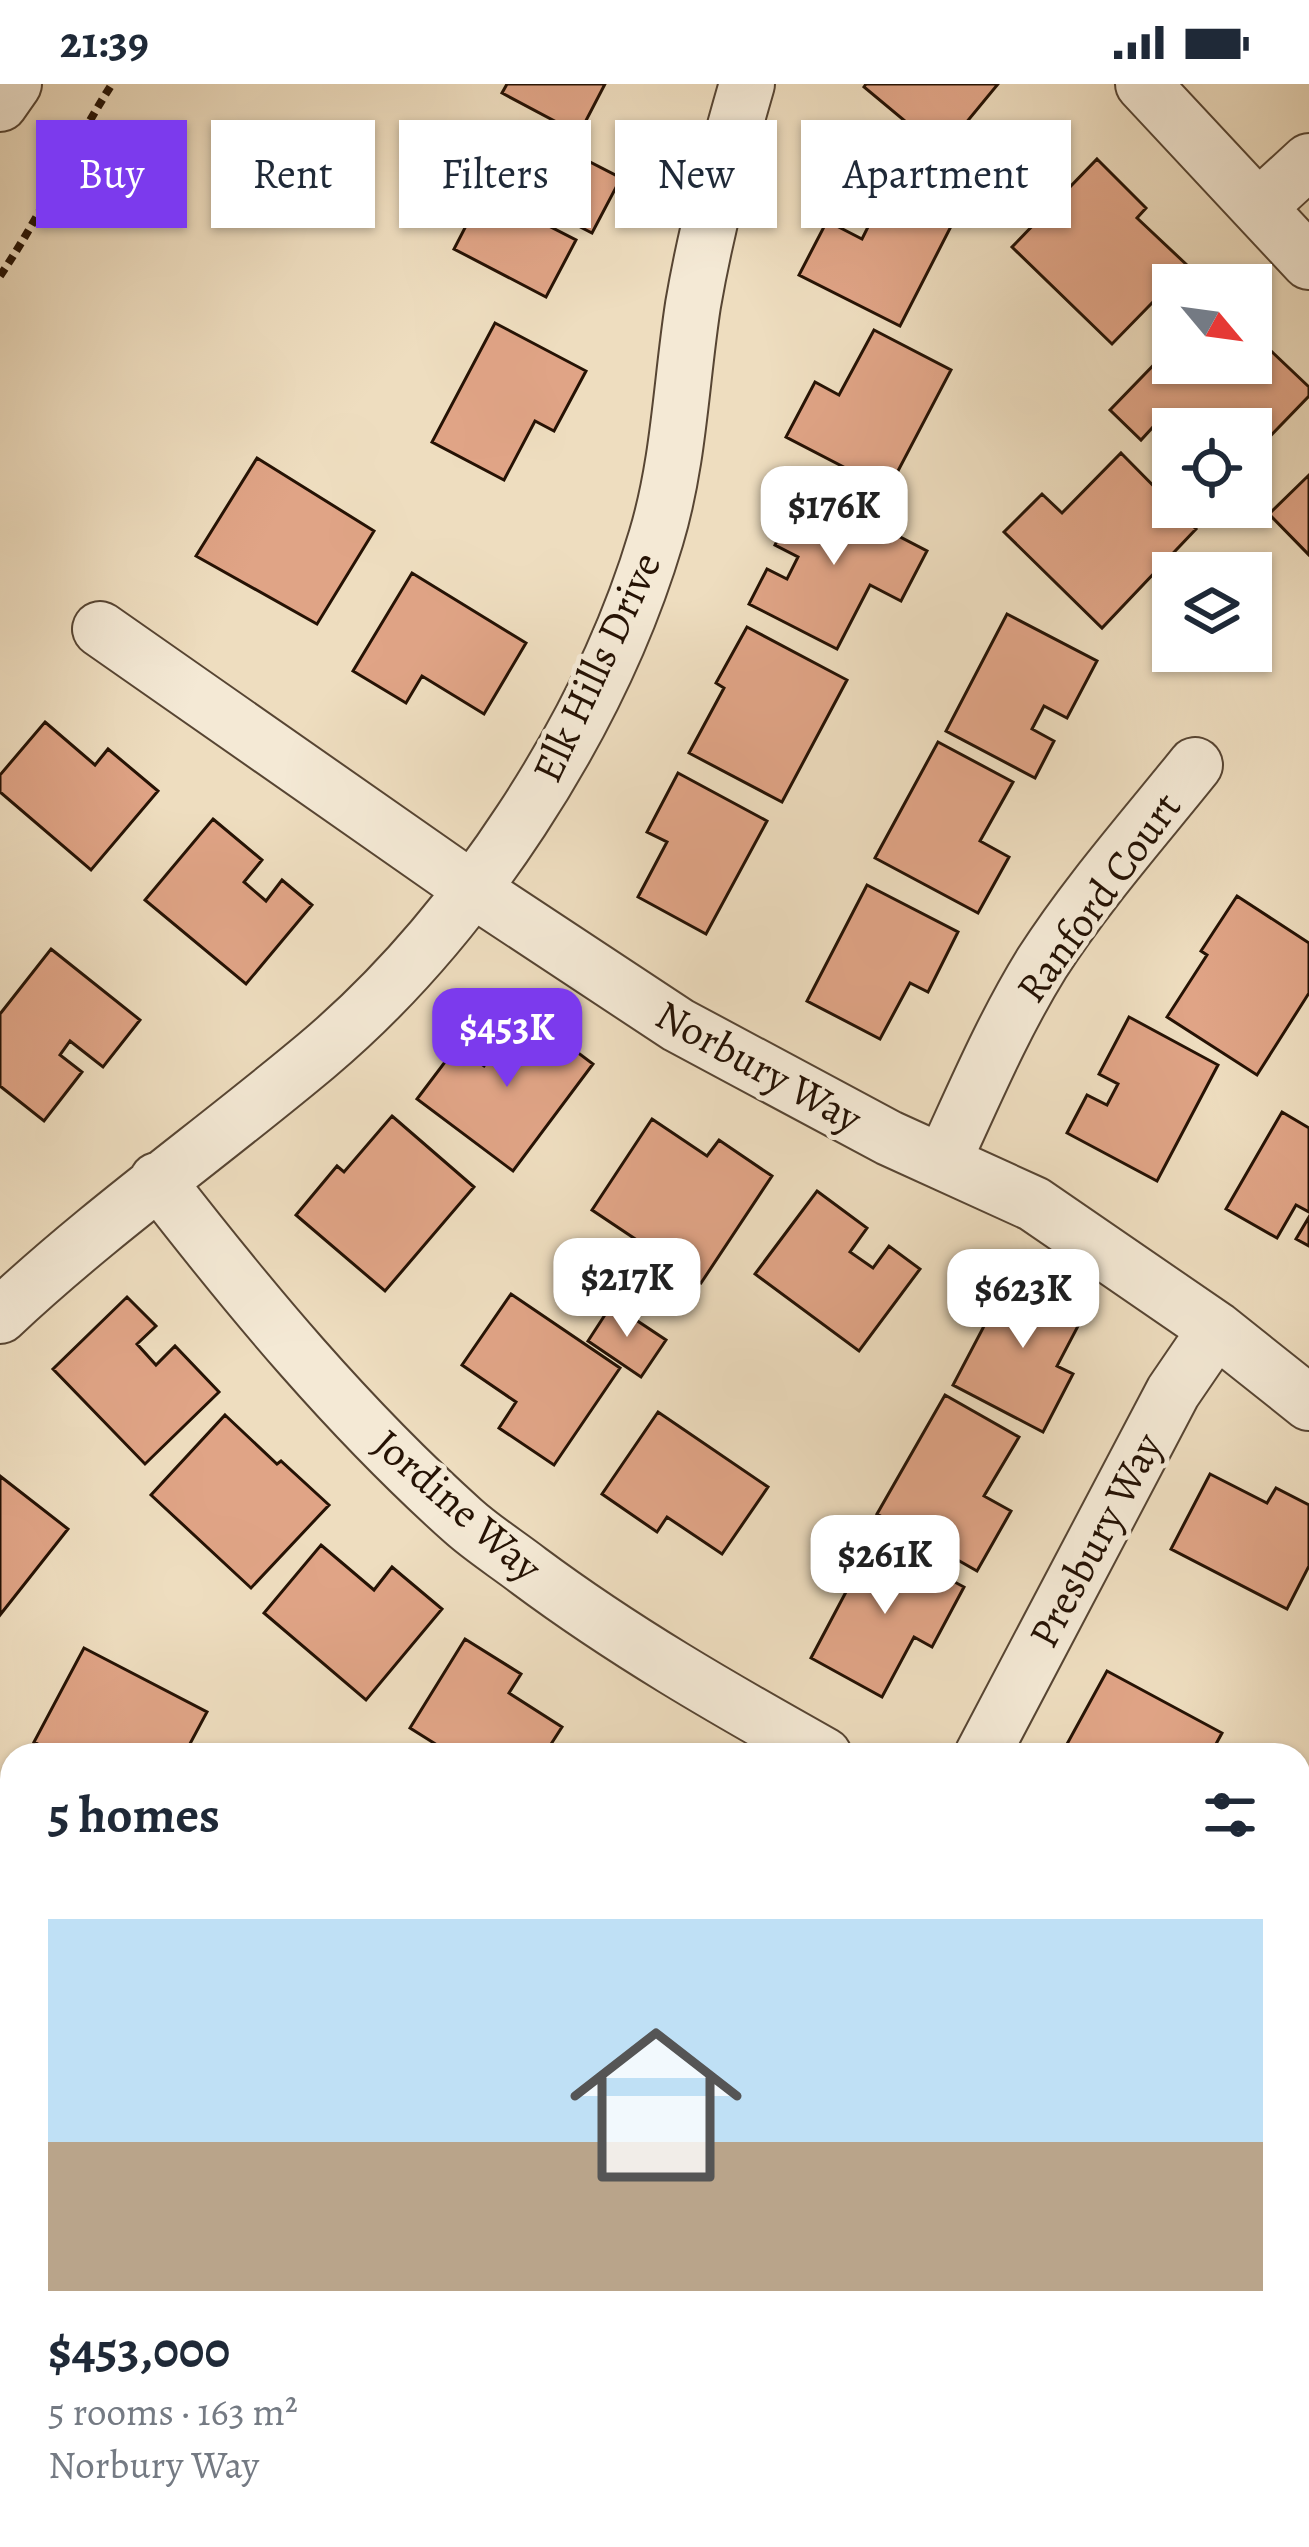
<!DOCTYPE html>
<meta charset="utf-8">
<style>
body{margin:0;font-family:Alegreya,serif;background:#f6f6f7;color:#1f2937;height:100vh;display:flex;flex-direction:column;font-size:45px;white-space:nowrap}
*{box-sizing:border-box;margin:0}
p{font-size:39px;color:#747a83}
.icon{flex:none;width:66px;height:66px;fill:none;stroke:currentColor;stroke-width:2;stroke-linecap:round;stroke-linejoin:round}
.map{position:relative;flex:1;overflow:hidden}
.drawer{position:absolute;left:0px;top:1659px;width:1311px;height:804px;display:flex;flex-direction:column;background:#fff;border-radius:36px 36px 0 0;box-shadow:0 3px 9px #0004}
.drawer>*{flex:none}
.banner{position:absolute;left:36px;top:36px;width:1239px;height:108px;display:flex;gap:24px}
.needle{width:78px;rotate:119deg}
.controls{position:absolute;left:1152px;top:180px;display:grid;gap:24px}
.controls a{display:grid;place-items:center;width:120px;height:120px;border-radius:0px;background:#fff;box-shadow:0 3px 9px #0004;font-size:60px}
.price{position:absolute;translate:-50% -102px;padding:0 27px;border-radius:24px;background:#fff;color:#222;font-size:39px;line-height:78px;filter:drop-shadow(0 3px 6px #0008)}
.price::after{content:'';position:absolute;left:50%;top:72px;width:36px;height:27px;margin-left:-18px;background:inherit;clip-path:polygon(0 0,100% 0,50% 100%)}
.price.current{background:#7c3aed;color:#fff}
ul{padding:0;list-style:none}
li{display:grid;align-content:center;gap:24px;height:636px;padding:0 48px}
li span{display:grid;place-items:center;height:372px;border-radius:0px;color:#555}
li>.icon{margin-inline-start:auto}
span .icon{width:216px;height:216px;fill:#fffc;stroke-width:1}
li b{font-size:51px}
h2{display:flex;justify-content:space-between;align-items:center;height:144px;padding:0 48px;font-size:51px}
.pill{padding:0 42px;border-radius:0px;background:#fff;box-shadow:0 3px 9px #0004;font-size:42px;line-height:108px}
.pill.current{background:#7c3aed;color:#fff}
.status{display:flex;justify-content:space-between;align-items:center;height:84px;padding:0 60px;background:#fff;direction:ltr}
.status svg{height:33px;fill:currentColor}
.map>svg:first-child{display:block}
.building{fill:#e0a486;stroke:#251204;stroke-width:3}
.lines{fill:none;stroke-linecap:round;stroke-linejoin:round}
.minor-casing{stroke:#574533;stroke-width:58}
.path{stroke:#251204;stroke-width:8;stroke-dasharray:9 6;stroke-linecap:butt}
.minor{stroke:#f4e9d5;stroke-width:54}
.labels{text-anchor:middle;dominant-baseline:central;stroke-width:10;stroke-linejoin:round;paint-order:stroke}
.street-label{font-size:42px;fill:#251204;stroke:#f4e9d5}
</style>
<div class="status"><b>21:39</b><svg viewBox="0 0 49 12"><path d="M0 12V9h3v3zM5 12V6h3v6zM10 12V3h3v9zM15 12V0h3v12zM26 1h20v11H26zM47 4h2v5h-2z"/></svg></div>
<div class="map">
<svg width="1309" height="2463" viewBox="0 0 1309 2463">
<rect width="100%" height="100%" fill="#eeddbf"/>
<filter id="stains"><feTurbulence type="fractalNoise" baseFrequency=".00167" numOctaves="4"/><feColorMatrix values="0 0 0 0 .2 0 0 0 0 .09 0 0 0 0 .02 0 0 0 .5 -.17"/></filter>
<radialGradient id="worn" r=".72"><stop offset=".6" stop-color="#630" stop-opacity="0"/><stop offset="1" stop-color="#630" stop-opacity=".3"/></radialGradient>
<!-- building -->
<path class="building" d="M507,0H605L579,50L502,9Z
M866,0H998L942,68L864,3Z
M518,41L621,94L592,149L555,130L549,142L576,156L546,213L454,165Z
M870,70L964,117L900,242L799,191L827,137L862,155L868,143L840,129Z
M1097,75L1146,124L1137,134L1188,182L1112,260L1012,163Z
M495,239L586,287L554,347L535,337L504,396L432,358Z
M874,246L951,286L888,406L786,353L815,298L839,311Z
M1173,261V279H1248L1253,284L1270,266L1309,303V312L1251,372V345H1181L1165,330L1141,356L1110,326Z
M1121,369L1196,445L1102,544L1004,448L1042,410L1062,429Z
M257,374L374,447L317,540L196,472Z
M1309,391V471L1269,430Z
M804,403L927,467L901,517L870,501L837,565L749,520L767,485L787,495L798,473L775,461Z
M412,489L526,559L484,630L422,592L406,619L353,587Z
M1007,530L1097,577L1067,634L1044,622L1032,645L1054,657L1035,694L946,647Z
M747,543L847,596L782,718L689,669L724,604L716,599Z
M45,638L95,681L108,665L158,707L91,786L0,708V691Z
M938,658L1013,698L980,757L1009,773L978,829L875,774Z
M678,689L767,737L706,850L638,813L667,758L647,748Z
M213,735L262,776L244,798L266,817L282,796L312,821L246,900L145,816Z
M867,801L958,848L928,908L910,899L880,955L807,917Z
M1237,812L1309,859V909L1257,991L1167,933L1207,871L1201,867Z
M51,865L140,936L103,983L70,957L60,971L82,988L44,1037L0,1002V930Z
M524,928L593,980L513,1087L417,1015L457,962L484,982Z
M1129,933L1218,981L1157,1097L1067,1049L1087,1011L1107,1021L1118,1000L1099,990Z
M1282,1028L1309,1044V1128L1296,1121L1277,1154L1226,1125Z
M392,1032L474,1103L385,1207L296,1131L337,1082L344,1088Z
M652,1035L707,1072L719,1056L772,1092L701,1199L592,1126Z
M817,1107L867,1144L850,1168L873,1184L889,1162L920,1185L859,1267L755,1190Z
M1309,1133V1162L1296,1155Z
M1014,1185L1088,1223L1057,1282L1073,1290L1043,1348L953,1301Z
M511,1210L620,1284L554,1381L499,1344L516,1318L462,1281Z
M127,1213L156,1242L137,1260L156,1281L175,1262L219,1308L145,1380L53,1285Z
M612,1220L666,1256L641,1293L588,1257Z
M945,1311L1019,1353L984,1412L1011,1427L977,1487L877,1430Z
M658,1328L768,1403L722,1470L667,1433L657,1448L602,1410Z
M225,1331L277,1380L281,1377L329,1421L251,1504L151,1411Z
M1210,1390L1267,1419L1276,1404L1309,1421V1482L1287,1525L1171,1465Z
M0,1392L68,1445L0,1531Z
M874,1455L964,1503L932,1563L914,1553L882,1613L811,1574Z
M321,1461L374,1506L392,1483L442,1525L366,1616L264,1529Z
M465,1555L521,1590L509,1609L562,1643L544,1671H453L410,1644Z
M84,1564L207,1628L184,1671H59L34,1658Z
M1107,1587L1222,1649L1210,1671H1061Z
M1299,1692L1309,1697V1813L1299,1807Z
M0,1969L12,1975V2093L0,2086Z
M1299,2045L1309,2050V2136L1299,2131Z
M1299,2310L1309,2315V2443L1299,2438Z
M689,2451H815L808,2463H710Z
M835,2451H904L898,2463H829Z"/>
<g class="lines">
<!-- minor casing -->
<g class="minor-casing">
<path id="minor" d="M1143,0L1309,178
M0,20L14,0
M1260,122L1309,77
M100,545L472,805L678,941L889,1054L1034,1120L1216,1245L1309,1319
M943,1078C974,1011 1003,942 1042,879C1087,809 1143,746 1195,681
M157,1096C251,1217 348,1334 463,1437C483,1455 507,1470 529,1487C623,1557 722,1614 824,1671
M0,1232C100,1138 211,1060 316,972C466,846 600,642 656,454C679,378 681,299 693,221C706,145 726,73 747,0
M982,1671L1173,1308L1216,1245
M1299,1922L1309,1927
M0,2265L12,2271
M360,2451L384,2463
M1104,2451L1126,2463"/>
</g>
<!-- path -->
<path class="path" d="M0,192C42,130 72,63 112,0"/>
<!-- minor -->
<use href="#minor" class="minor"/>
</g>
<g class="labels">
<!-- street labels -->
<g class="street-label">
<text transform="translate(596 583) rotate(-65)">Elk Hills Drive</text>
<text transform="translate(1098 813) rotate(-54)">Ranford Court</text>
<text transform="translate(759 982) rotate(29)">Norbury Way</text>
<text transform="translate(458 1421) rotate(41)">Jordine Way</text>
<text transform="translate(1095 1456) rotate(-62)">Presbury Way</text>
</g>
</g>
<rect width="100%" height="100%" filter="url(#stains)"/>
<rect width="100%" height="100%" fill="url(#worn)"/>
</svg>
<div class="controls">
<a><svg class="needle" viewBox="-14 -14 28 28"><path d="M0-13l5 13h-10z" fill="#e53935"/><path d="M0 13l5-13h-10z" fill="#747a83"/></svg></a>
<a><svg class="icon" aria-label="locate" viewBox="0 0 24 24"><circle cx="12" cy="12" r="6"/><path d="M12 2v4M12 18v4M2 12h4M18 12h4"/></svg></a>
<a><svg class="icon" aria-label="layers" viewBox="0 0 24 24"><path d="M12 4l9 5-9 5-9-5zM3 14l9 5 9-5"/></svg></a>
</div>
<b class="price" style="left:834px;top:484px">$176K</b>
<b class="price current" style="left:507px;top:1006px">$453K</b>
<b class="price" style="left:627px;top:1256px">$217K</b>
<b class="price" style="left:1023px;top:1267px">$623K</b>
<b class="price" style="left:885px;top:1533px">$261K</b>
<div class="banner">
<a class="pill current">Buy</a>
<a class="pill">Rent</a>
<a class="pill">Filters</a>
<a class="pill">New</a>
<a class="pill">Apartment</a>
</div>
<section class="drawer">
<h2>5 homes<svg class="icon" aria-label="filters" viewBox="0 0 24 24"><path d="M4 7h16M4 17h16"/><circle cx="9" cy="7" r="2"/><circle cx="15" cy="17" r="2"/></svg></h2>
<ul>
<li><span style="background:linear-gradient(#bfe0f5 60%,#b9a48a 0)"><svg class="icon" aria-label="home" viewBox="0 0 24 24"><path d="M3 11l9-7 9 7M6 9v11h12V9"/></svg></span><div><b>$453,000</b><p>5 rooms · 163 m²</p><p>Norbury Way</p></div></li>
</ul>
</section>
</div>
